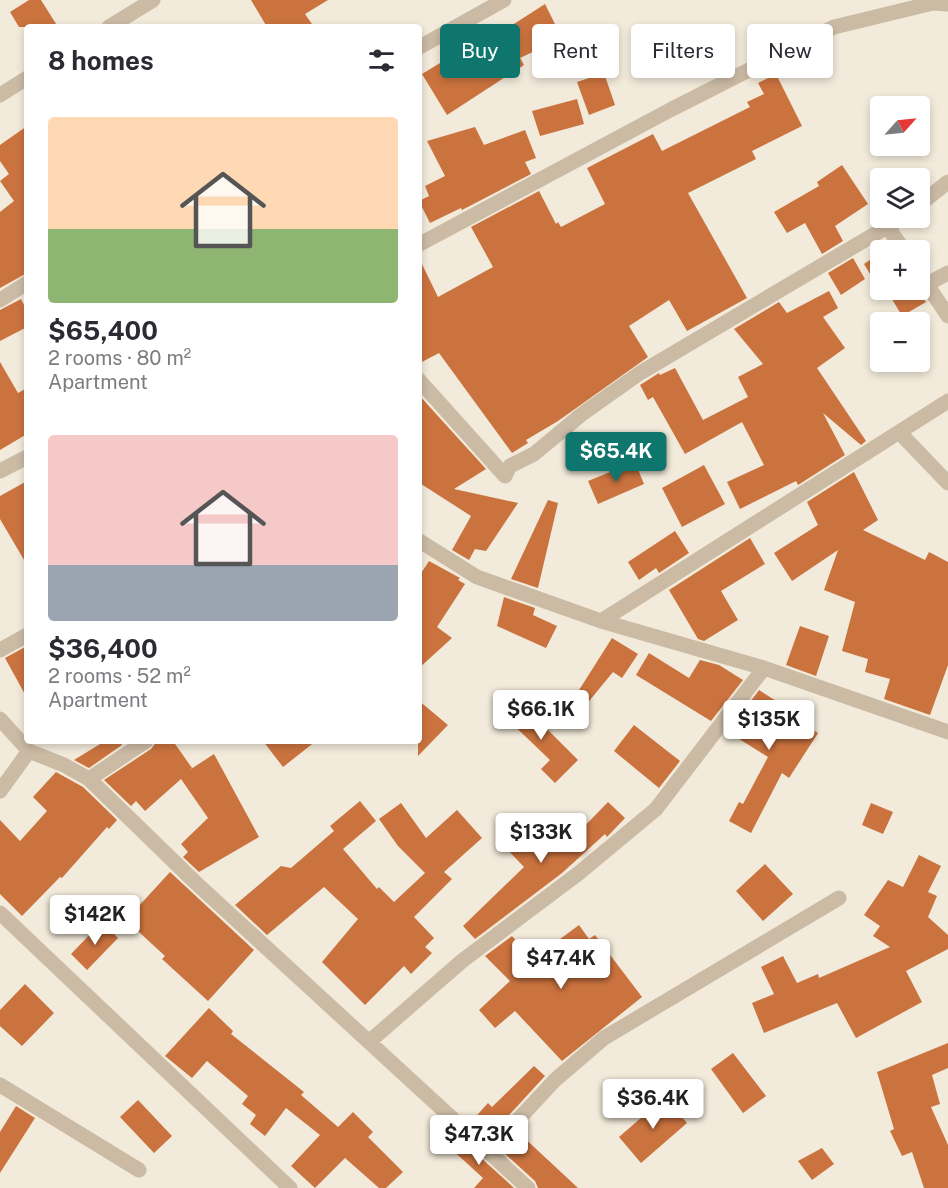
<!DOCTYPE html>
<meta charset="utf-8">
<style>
body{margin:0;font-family:"Public Sans",sans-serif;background:#f2f2f3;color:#2b2b33;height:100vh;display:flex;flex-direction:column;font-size:22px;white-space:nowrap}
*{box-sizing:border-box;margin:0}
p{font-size:20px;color:#7c7c81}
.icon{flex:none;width:33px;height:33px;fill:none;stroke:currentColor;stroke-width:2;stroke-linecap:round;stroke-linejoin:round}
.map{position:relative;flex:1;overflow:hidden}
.details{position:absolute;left:24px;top:24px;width:398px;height:720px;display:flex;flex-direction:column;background:#fff;border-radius:6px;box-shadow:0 3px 9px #0003}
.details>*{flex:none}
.top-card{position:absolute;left:440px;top:24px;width:418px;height:54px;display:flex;gap:12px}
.needle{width:39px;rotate:63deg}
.controls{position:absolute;left:870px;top:96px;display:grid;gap:12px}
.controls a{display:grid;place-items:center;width:60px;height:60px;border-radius:6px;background:#fff;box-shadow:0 3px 9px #0003;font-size:30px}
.price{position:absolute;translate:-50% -51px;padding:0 14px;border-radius:6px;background:#fff;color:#222;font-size:20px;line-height:39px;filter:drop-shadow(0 2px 3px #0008)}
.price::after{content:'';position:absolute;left:50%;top:36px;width:18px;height:14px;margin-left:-9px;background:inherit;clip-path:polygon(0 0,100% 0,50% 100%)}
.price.current{background:#0f766e;color:#fff}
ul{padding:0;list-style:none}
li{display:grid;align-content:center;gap:12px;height:318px;padding:0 24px}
li span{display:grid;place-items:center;height:186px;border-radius:6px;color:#555}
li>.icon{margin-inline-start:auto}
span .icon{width:108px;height:108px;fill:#fffc;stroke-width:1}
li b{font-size:26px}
h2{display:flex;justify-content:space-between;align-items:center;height:72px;padding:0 24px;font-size:26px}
.chip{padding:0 21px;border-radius:6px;background:#fff;box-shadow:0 3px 9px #0003;font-size:21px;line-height:54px}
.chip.current{background:#0f766e;color:#fff}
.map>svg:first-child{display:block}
.building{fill:#cb733f}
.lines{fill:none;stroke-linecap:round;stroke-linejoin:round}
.minor{stroke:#cbbba5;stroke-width:15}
</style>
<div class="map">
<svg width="948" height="1188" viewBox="0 0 948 1188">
<rect width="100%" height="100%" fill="#f2eada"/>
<!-- building -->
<path class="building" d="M29,0H41L58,27H19L10,12Z
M251,0H328L305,14L314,27H267Z
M545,4L562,38L520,58L524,65L447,115L422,74L445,60L448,66Z
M604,73L615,105L589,115L577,82Z
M776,74L802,126L752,151L756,159L688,193L747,298L687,331L669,300L629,326L648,357L558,421L526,440L528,443L512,453L439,353L418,364V256L438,297L493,267L471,227L539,191L556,224L558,222L561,227L605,204L587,168L653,134L662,151L750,107L747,102L764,94L758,83Z
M577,99L584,124L540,136L532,111Z
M27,126V273L0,288V212L14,201L0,181L9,174L0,161V145Z
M475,127L484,145L525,130L536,158L525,162L531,174L462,210L461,208L430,223L419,201L429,196L425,186L445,176L427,141Z
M842,165L868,204L835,226L843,241L822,254L805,223L787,233L774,212L819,186L817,182Z
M880,253V290H918L926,302L902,316L889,294L884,297L864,264Z
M853,258L865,279L841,295L828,273Z
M829,291L838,308L823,317L845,348L817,368L866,441L861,445L823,413L845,455L798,485L796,481L740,509L727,482L764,465L742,422L685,454L653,397L648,400L640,385L659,373L660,375L675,368L703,420L748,397L738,377L763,364L734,329L779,302L787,313Z
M21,299L27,311V327L0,341V310Z
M0,362L18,393L27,388V434L0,450Z
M418,394L486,469L454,489L518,503L486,551L475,549L469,560L452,550L471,516L418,482Z
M635,462L644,484L598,504L588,481Z
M704,465L725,504L682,527L662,488Z
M854,472L878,520L863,530L925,560L929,552L948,562V665L930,715L884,699L890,679L865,672L868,659L842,651L855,602L824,590L838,550L792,581L774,553L818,525L807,502Z
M27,481V565L0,519V496Z
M548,500L558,503L538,588L511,579Z
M675,531L689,553L659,573L656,568L639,580L628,562Z
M750,538L765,564L721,591L738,620L704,641L698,639L669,590Z
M429,561L460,578L458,580L465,584L437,627L452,638L418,669V578Z
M504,597L535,608L533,615L557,626L546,648L497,626Z
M800,626L829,636L816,676L786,665Z
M612,638L638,654L622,678L613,672L585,706L574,698Z
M27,646V698L5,658Z
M649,653L689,678L700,660L719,665L743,680L711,721L636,675Z
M759,690L803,718L801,722L818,733L789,778L782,773L751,833L729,821L739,802L743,804L768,757L728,732Z
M517,699L578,760L555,783L541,769L550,760L502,714Z
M418,700L448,725L418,756Z
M634,725L680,761L659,788L614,751Z
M105,741H119L122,745L89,768L74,760Z
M157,741H173L192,768L188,771L214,754L259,837L199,872L183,857L188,852L181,844L208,818L181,779L145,811L136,801L131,806L104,780L151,749Z
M263,741H316L283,767Z
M56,772L83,787L117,820L109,829L107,827L62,878L60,877L22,916L0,894V820L20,841L47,811L33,797Z
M360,801L376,821L343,849L377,889L379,887L394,902L425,873L398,846L379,819L401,803L426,838L457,810L482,838L444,872L452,879L414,917L434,938L425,947L432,953L411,974L404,966L365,1005L322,962L358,919L324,887L267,935L235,905L281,866L291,868L334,831L330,826Z
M608,802L625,818L607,837L605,834L562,873L475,939L463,926L524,867L505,847L541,815L563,840L570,834L574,837Z
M871,803L893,812L883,834L862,825Z
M919,855L941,866L928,892L937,896L928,917L948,935V949L906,971L922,1002L856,1038L837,1003L764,1033L752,1003L774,994L761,967L783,956L797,983L818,974L819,978L890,947L873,936L880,926L864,915L888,880L903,887Z
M765,864L793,894L763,921L736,891Z
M170,872L254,950L208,1001L162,959L165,956L126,920Z
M102,922L118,938L87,970L71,954Z
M579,925L589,939L595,935L642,997L562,1061L515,1011L495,1028L479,1010L510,981L485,956L512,936L533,959Z
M25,984L54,1013L22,1046L0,1026V1010Z
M209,1008L233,1031L231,1034L304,1092L301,1095L338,1127L353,1112L373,1132L368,1137L403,1172L386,1188H379L345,1158L315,1188L291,1166L320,1135L286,1108L265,1136L250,1124L256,1115L242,1104L248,1096L207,1061L192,1078L165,1056Z
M948,1043V1068L932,1075L940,1104L931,1107L948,1145V1188H924L912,1152L902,1156L890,1131L894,1129L877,1072Z
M733,1053L766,1096L743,1113L711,1069Z
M534,1066L545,1076L488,1138L471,1122L488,1103L492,1107Z
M665,1097L687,1123L641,1163L619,1137Z
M138,1100L172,1136L154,1153L120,1117Z
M16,1106L35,1118L0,1173V1132Z
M519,1133L578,1188H538L535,1181L502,1151Z
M457,1136L514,1188H474L483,1178L448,1146Z
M822,1148L834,1164L812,1180L798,1161Z"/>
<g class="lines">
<!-- minor -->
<path class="minor" d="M109,27L153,0
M418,48L504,0
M0,95L27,78
M920,204L948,182
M888,228L904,250
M418,245L670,110L834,27L933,3L948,4
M920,274L948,316
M927,284L948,273
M0,300L27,283
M418,379L505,476L510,466L534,454L582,414L640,373L902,218
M899,432L948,483
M0,471L27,457
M418,540L477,577L601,621L764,668L948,732
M601,621L948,401
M0,650L27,635
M0,719L29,751L64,765L89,779L196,883L528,1188
M89,779L146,741
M0,791L29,751
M0,913L290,1188
M370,1041L462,961L579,873L656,809L764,668
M0,1085L139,1170
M489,1151L555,1080L604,1038L839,898"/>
</g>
</svg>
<div class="controls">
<a><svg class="needle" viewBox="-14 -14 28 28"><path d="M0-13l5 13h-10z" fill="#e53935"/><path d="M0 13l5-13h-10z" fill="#7c7c81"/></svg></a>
<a><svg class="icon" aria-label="layers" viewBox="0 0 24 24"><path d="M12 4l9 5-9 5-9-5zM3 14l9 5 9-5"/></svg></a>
<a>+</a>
<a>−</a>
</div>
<b class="price current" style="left:616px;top:483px">$65.4K</b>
<b class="price" style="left:541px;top:741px">$66.1K</b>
<b class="price" style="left:769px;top:751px">$135K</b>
<b class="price" style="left:541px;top:864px">$133K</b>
<b class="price" style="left:95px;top:946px">$142K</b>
<b class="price" style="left:561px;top:990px">$47.4K</b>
<b class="price" style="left:653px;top:1130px">$36.4K</b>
<b class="price" style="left:479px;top:1166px">$47.3K</b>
<div class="top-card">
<a class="chip current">Buy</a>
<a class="chip">Rent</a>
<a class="chip">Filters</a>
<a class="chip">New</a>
</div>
<section class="details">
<h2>8 homes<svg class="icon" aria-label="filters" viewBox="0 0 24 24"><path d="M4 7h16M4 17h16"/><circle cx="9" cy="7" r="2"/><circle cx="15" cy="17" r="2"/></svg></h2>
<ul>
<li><span style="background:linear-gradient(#ffd9b3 60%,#8fb573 0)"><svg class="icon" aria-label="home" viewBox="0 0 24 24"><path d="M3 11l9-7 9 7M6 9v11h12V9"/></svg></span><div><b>$65,400</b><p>2 rooms · 80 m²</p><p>Apartment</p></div></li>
<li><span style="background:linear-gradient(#f6c9c9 70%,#9aa5b1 0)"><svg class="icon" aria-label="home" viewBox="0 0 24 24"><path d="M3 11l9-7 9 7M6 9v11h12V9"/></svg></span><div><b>$36,400</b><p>2 rooms · 52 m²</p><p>Apartment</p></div></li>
</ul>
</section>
</div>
